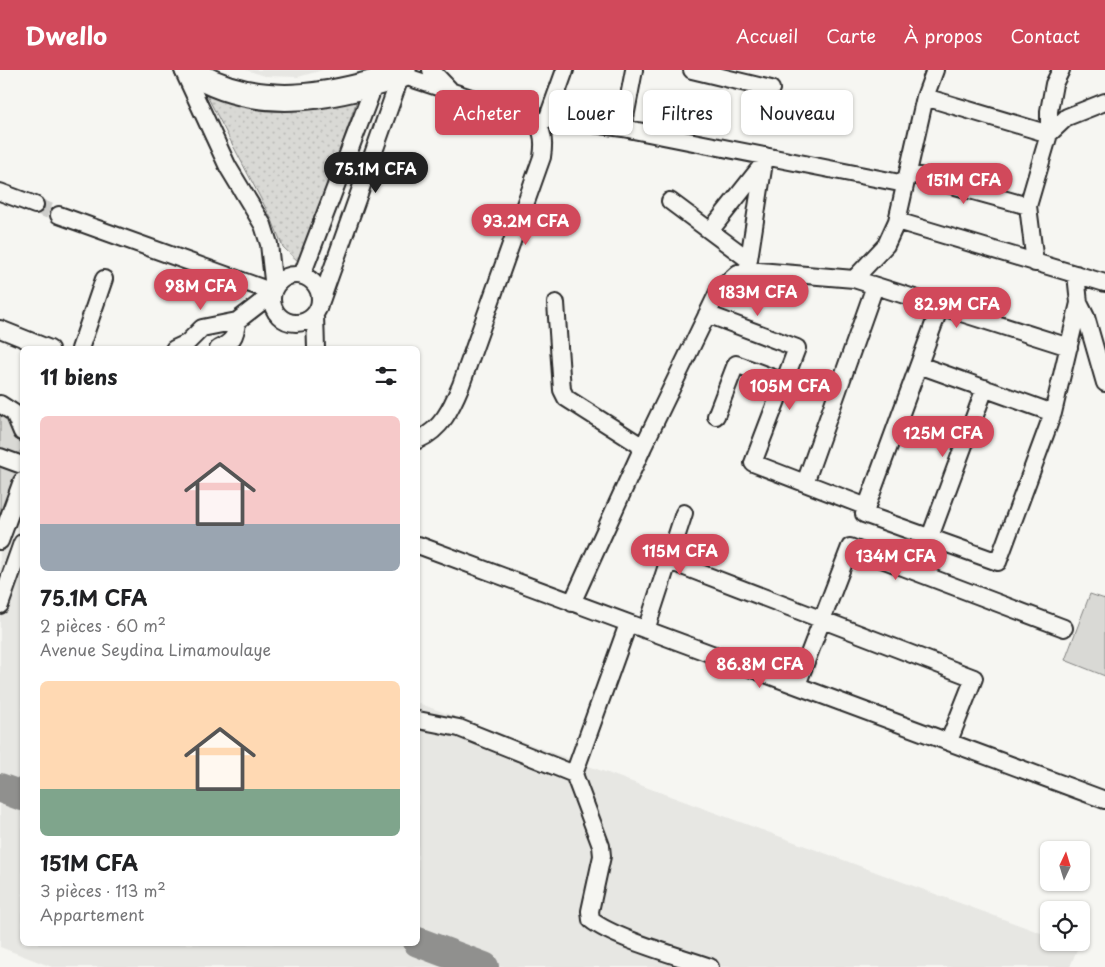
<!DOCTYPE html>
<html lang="fr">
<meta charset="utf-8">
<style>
body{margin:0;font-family:"Playpen Sans",sans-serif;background:#f2f2f2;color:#202124;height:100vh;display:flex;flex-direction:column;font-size:19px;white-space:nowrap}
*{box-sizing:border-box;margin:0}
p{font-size:16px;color:#757577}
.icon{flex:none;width:28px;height:28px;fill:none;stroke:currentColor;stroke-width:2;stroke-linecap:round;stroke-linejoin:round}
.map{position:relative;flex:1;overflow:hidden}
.details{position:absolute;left:20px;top:276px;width:400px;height:600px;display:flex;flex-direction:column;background:#fff;border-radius:8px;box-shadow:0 1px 4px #0004}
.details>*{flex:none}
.banner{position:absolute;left:435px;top:20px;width:475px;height:45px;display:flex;gap:10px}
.needle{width:32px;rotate:4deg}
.buttons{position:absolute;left:1040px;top:771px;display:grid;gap:10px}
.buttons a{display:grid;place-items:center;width:50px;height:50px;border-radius:8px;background:#fff;box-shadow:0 1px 4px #0004;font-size:25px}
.price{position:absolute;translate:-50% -42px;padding:0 11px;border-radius:18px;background:#d1495b;color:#fff;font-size:16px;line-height:32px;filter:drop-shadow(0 1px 2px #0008)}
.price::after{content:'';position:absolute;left:50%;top:30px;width:15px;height:11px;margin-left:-8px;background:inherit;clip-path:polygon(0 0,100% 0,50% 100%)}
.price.on{background:#222;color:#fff}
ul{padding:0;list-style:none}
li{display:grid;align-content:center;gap:10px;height:265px;padding:0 20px}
li span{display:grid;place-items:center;height:155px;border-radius:8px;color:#555}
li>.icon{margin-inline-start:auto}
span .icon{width:90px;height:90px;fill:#fffc;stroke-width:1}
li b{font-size:21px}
h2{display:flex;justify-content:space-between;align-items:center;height:60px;padding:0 20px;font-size:21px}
.chip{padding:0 18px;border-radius:8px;background:#fff;box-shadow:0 1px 4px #0004;font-size:18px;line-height:45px}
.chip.on{background:#d1495b;color:#fff}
header{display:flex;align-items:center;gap:30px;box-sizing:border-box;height:70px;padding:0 25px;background:#d1495b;color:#fff}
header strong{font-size:24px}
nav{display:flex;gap:28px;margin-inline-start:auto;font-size:18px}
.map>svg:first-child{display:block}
.built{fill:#e7e7e3}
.green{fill:#d9d9d5;stroke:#828280}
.park{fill:url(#park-dots);stroke:#828280}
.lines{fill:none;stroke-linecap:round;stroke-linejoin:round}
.taxiway{stroke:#90908e;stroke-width:30}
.minor-tunnel{stroke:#cdcdca;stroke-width:16;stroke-dasharray:16 8;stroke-linecap:butt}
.minor-casing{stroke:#2b2b2b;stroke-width:20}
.highway-casing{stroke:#2b2b2b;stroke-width:29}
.minor{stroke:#f6f6f2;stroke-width:16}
.highway{stroke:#f6f6f2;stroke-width:25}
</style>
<header>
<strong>Dwello</strong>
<nav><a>Accueil</a><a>Carte</a><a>À propos</a><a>Contact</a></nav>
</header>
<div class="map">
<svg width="1105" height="897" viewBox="0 0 1105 897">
<defs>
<pattern id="park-dots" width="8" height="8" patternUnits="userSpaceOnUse" patternTransform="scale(1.25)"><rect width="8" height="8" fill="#d9d9d5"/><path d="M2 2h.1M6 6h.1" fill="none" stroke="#babab7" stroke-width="1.8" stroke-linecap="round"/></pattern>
</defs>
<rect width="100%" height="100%" fill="#f6f6f2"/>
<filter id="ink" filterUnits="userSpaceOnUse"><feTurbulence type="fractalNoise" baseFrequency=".02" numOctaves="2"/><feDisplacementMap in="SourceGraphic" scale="10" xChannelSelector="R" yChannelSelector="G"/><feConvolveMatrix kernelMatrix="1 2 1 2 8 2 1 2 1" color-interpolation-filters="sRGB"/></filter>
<g filter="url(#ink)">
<!-- built -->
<path class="built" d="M246,0H323L298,7L265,6Z
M0,476L22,484V874H418V633L1049,866V872L1065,873L1078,877L1070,897H52L0,877Z"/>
<!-- green -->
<path class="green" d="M0,340L8,347L22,375V379L17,385L0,381Z
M0,394L19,401L0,454Z
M1090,524L1105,529V606L1065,590Z"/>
<!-- park -->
<path class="park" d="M205,22C216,26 227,31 238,34C278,46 319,35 358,27L301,194L283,177L272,150Z"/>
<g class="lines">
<!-- taxiway -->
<path class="taxiway" d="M0,718L22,726
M418,872L484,897"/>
<!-- minor-tunnel -->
<path class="minor-tunnel" d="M35,135L59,145"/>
<!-- minor casing -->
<g class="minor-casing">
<path id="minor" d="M183,0L228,97L263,155L269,174L274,219
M431,0L449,19
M692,0L771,19
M925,27L1049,64
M547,50L565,0
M536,51L556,49L623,58L905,114
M623,58L634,0
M1049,64L1067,47L1105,32
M908,103L1028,136
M0,122L35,135
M670,131L749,190
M59,145L273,222
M897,151L1105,213
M710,161L763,94
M1035,193L1028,136L1049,64V41L1054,14L1061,0
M747,202L765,86
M272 229a24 24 0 1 1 48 0a24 24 0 1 1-48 0Z
M302,205L375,13
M854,209L1069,277
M321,231L401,5L526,46C543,55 545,68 542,87L461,315C451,339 442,359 418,370
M556,233L562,320L566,328L643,377
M1079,233L1086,247L1105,313
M940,237L864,444L998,492L1053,343L1079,233L1076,204
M707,244L797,278L753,393L867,437
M315,245L316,279
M0,259L50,279
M80,279L104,209
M174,279L187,273L202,258L237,251L272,224
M218,279C232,272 236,267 237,251
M919,295L1053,343
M0,334L14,343L22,362
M716,346L736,294L784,312
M0,387L22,395
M805,413L875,216
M930,467L985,318
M0,471L22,411
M418,475L1105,730
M669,491L974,608L949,671
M572,533L643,377L719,220L738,203L759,201L854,209L886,175L897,151L925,27L935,0
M0,535L22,473
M628,554L574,704L601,776L602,786L590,841L591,850C615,869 679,886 710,897
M646,560L684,443
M797,615L850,477L1064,558
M418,650L459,658L574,704"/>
</g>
<!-- highway casing -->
<g class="highway-casing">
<path id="highway" d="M188,0C256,43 329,28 401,5L403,0"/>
</g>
<!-- minor -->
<use href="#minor" class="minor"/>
<!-- highway -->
<use href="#highway" class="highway"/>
</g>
</g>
</svg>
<div class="buttons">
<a><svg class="needle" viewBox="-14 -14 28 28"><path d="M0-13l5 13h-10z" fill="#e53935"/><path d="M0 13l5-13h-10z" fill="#757577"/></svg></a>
<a><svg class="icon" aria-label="locate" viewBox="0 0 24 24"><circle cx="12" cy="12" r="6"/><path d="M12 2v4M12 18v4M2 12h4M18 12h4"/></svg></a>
</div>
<b class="price on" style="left:376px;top:124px">75.1M CFA</b>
<b class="price" style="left:964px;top:135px">151M CFA</b>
<b class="price" style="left:526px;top:176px">93.2M CFA</b>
<b class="price" style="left:201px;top:241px">98M CFA</b>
<b class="price" style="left:758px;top:247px">183M CFA</b>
<b class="price" style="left:957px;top:259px">82.9M CFA</b>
<b class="price" style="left:790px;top:341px">105M CFA</b>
<b class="price" style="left:943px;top:388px">125M CFA</b>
<b class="price" style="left:680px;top:506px">115M CFA</b>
<b class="price" style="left:896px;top:511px">134M CFA</b>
<b class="price" style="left:760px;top:619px">86.8M CFA</b>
<div class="banner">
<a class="chip on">Acheter</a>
<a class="chip">Louer</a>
<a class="chip">Filtres</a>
<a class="chip">Nouveau</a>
</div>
<section class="details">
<h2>11 biens<svg class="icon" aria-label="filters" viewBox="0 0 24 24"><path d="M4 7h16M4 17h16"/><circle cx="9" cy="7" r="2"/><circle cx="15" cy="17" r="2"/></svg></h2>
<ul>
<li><span style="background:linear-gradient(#f6c9c9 70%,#9aa5b1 0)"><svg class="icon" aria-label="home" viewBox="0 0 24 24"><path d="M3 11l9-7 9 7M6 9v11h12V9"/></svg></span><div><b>75.1M CFA</b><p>2 pièces · 60 m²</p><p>Avenue Seydina Limamoulaye</p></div></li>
<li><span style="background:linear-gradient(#ffd9b3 70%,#7fa58c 0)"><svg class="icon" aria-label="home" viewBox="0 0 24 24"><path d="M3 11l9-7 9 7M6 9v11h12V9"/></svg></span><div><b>151M CFA</b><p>3 pièces · 113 m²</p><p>Appartement</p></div></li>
</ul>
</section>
</div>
